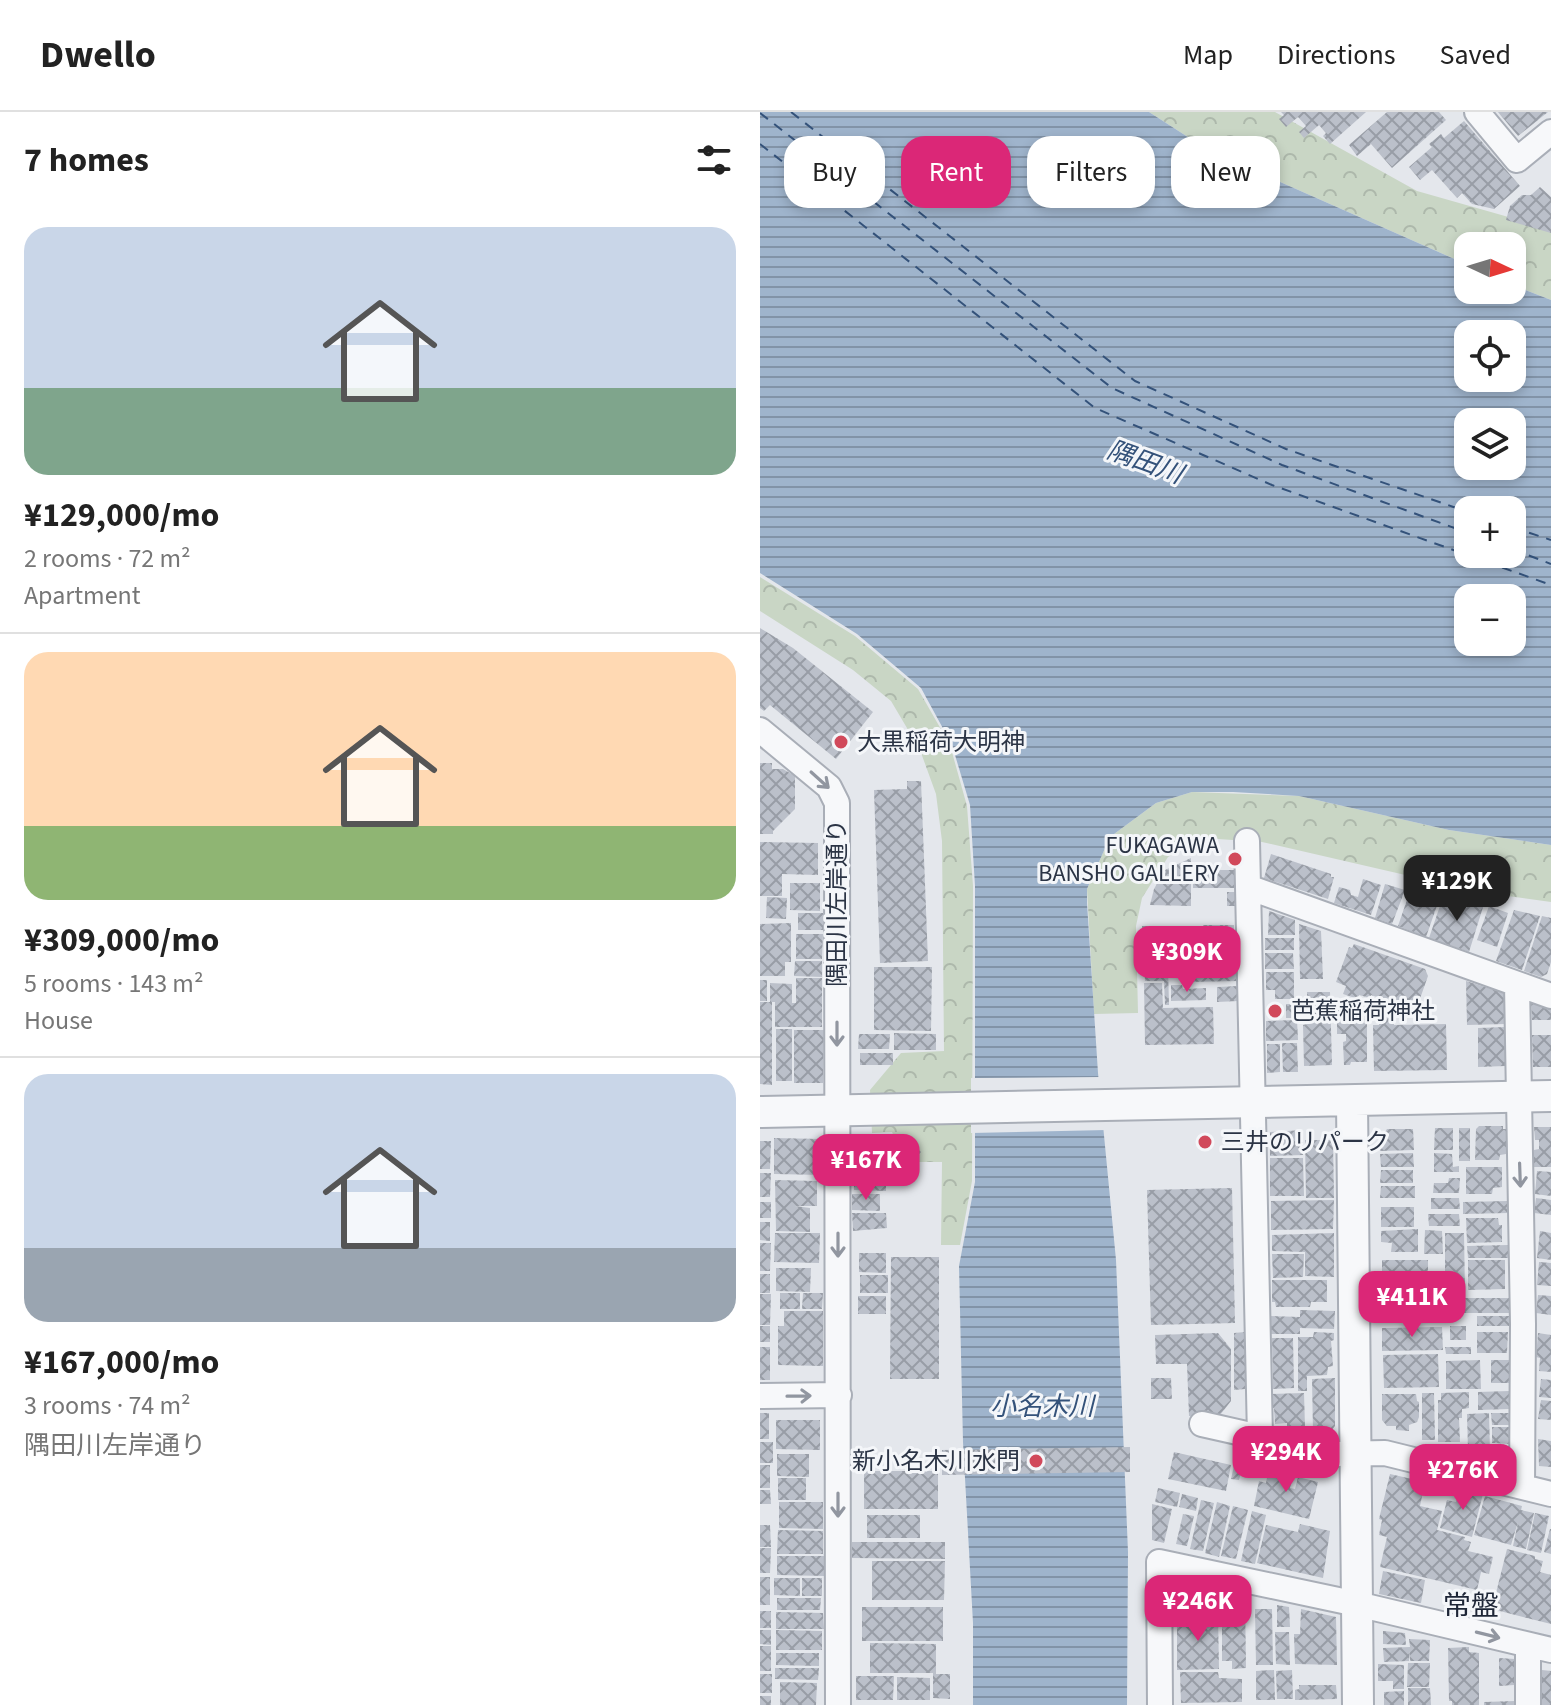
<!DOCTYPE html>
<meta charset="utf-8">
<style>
body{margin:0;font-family:"Source Sans 3","Noto Sans JP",sans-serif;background:#f6f6f6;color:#222;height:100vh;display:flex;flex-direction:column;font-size:30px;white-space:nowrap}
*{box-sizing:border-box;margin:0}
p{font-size:26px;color:#767676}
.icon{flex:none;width:44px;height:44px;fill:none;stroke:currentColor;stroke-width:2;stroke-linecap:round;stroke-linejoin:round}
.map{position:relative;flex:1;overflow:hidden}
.side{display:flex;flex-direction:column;background:#fff;width:760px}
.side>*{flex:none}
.top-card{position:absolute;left:24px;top:24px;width:646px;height:72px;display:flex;gap:16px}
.needle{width:52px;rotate:94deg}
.fabs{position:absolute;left:694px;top:120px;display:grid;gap:16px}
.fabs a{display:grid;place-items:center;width:72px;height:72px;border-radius:16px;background:#fff;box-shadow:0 4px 12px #0003;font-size:40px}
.price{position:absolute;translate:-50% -68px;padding:0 18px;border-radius:16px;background:#db2777;color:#fff;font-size:26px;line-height:52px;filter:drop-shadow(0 2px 4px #0008)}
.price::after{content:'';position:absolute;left:50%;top:48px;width:24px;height:18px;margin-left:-12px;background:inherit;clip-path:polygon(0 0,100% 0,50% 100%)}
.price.current{background:#222;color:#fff}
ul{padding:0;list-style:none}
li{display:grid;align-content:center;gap:16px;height:424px;padding:0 24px}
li+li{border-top:2px solid #e0e0e0}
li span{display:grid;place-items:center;height:248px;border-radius:24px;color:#555}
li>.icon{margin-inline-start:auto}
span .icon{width:144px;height:144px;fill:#fffc;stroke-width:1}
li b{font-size:34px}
h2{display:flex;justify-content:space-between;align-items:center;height:96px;padding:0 24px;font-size:34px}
.chip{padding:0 28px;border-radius:24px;background:#fff;box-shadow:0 4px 12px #0003;font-size:28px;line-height:72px}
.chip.current{background:#db2777;color:#fff}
header{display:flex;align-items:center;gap:48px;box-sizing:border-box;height:112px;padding:0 40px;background:#fff;border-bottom:2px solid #e0e0e0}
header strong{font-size:38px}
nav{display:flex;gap:44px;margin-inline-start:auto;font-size:28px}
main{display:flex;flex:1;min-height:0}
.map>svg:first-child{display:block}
.park{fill:url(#park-crowns)}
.water{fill:url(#water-rules);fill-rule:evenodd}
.pier{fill:#e4e7ec}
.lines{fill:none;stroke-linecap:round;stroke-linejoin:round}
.ferry{stroke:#34527a;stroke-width:2;stroke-dasharray:10 8;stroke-linecap:butt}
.building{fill:url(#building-cross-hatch)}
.minor-casing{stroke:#a9aeb7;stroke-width:28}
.tertiary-casing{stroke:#a9aeb7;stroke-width:34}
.minor{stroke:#f7f8fa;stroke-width:24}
.tertiary{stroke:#f7f8fa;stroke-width:30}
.oneway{stroke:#9196a0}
.poi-dot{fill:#d1495b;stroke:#f4f6f9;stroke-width:3}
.labels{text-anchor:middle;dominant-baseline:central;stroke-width:6;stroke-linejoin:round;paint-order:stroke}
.poi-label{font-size:24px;fill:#2b3445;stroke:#f4f6f9;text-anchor:start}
.street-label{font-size:24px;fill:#2b3445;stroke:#f4f6f9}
.water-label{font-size:26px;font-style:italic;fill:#34527a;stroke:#f4f6f9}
.quarter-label{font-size:28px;fill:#1d2536;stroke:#f4f6f9}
</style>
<header>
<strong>Dwello</strong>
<nav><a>Map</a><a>Directions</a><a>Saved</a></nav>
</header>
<main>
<section class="side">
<h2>7 homes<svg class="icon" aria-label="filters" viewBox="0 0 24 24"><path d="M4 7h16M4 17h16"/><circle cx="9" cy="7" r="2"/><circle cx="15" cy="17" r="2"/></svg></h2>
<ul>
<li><span style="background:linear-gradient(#c9d6e8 65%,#7fa58c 0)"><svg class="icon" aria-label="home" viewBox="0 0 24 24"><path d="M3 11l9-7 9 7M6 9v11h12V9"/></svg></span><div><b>¥129,000/mo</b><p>2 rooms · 72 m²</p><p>Apartment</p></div></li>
<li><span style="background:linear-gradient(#ffd9b3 70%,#8fb573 0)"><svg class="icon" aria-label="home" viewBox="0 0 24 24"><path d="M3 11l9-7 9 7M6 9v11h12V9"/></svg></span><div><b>¥309,000/mo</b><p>5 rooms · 143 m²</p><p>House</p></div></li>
<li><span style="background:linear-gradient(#c9d6e8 70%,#9aa5b1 0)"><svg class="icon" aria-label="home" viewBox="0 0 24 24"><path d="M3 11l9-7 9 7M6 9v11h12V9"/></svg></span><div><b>¥167,000/mo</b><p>3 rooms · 74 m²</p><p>隅田川左岸通り</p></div></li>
</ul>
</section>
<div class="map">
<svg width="791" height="1593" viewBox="0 0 791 1593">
<defs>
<pattern id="park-crowns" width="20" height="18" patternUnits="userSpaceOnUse" patternTransform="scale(2)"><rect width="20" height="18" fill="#c9d6c5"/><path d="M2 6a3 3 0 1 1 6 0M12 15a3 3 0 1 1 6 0" fill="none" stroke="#adb8ab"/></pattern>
<pattern id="water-rules" width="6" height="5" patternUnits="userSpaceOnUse" patternTransform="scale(2)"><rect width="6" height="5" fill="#9fb4cc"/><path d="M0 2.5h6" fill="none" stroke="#8293a7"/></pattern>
<pattern id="building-cross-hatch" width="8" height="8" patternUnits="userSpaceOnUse" patternTransform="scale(2)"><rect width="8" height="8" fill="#bbc0ca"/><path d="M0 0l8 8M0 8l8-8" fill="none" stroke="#989da6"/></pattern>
</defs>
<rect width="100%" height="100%" fill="#e4e7ec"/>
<!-- park -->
<path class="park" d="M389,0H515L657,79L791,117V188L752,173V134H708V153L448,38Z
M0,465L95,524L158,577L190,633L207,694L213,774L212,1069L200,1133H181L182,1050H152L140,1039L132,1020L112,1021L110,978L141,941L184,939L182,729L176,682L160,638L131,589L93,558L0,499Z
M432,680L539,684L689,718L791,733V790L719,780L502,730L443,726L408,745L382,786L376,814L378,901L334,902L327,777L350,725L396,691Z"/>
<!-- water -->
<path class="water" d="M0,0H389L448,38L708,153V178H752V173L791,188V733L689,718L539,684L473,680H432L396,691L350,725L327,777V791L338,961L356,1148L368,1440L367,1593H213V1511L203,1330L199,1154L215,1070V774L210,693L192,633L161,576L97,522L0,461ZM708,222H752V266H708ZM708,310H752V354H708ZM708,398H752V442H708ZM708,486H752V530H708Z"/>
<!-- pier -->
<path class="pier" d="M342,965L347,1018L211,1021V966Z"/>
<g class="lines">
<!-- ferry -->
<path class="ferry" d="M31,0L375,269L526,337L708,400
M0,1L352,276L522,353L708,421
M0,32L335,296L512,373L791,473
M752,415L791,428
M752,437L791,452"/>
</g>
<!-- building -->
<path class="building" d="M521,0H606L570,32L563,24L566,21L559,13L544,26L539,20L546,14L538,5L526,15L519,7L524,3Z
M627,0H679L686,8L632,56L611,32L597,44L589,33Z
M738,0H788L758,24Z
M704,9L760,74L734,97L712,92L702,81L697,86L672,58L660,68L649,55L672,35L669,32L681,22L684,26Z
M780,75L791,85V121L746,108L750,94L762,83H771Z
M0,516L33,536L113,600L76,647L10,593L4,599L0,596Z
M0,651H12V657H23L35,664V697L13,719V722H0Z
M147,669H161L168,849L120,851L114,678L147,677Z
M0,730L58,731V763L22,762V784H0Z
M511,742L571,762V765H574L568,787L504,766Z
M431,746V794L390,793L394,777L405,758Z
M433,758H476V776H433Z
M603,767L621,773L611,803L574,791L579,775L590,778L591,783L598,785Z
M30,771H60V799L30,798Z
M625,772L645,778L632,812L615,806Z
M650,779L680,785L666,825L638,814Z
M467,780H477V794H467Z
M7,785L27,786L26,807L6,806Z
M683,785L724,792L709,840L669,826Z
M729,794L748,801L737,835L717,828Z
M754,798L780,804L762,858L736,849Z
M509,799L535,808V823H508Z
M38,801H63V818H38Z
M782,804L791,806V850L787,862L781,865L764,859Z
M31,811V850H25V864H0V812Z
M539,812L561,819L563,867H540Z
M443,813H474V826H443Z
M382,814H410V849L382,848Z
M419,815H440V846L419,847Z
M36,822H63L62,847H36Z
M505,826H534V838H505Z
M445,831H476V848L446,849Z
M594,832L665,857L668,864L656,898L611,883L610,886L599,883L598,887L583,882L586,874L576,870L589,835L592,836Z
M505,841H533L534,857H505Z
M35,849H62V865L34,864Z
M477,851L478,869L428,870L427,863H414V853Z
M408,854L409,893H405L404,869H385L384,855Z
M114,855H172L171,919L114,918Z
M506,860H534V887H515V878H506Z
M36,866H62V915H15V890H10V871L32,872V891H36Z
M0,868H7V889H0Z
M706,869L744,881L745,912L707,913Z
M384,871H402L403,896L453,895L454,932L385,933Z
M411,873H422L423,877L446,876V888L411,889Z
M478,874V889L457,890V875Z
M547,880H570L572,953L544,954L543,913L547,912Z
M0,890H12V973L0,972Z
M771,890L791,897V908H772Z
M526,892H537L536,906H526Z
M577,897H607V950H591L590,953H584L583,930L586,929V922H577Z
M619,905H634V913L686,912L687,958L614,959L613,913H619Z
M537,908L538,928L506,929V909Z
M745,915V954L718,955V916Z
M16,917H32V969H16Z
M34,918H64L63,971H34Z
M134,921L176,922V938H134Z
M99,922H130L129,937H98Z
M772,923H791V955H773Z
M522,931H537L538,960H523Z
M507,932H520V960L507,961Z
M100,941H133V953H100Z
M719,1014H743V1017H746V1042L740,1043L739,1048H715L716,1017Z
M774,1015H791V1055H774V1038L779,1037V1028H775Z
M675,1016H693V1038H674Z
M699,1016H710V1049H699Z
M627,1017H653L654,1038L620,1039V1027Z
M543,1018V1043L510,1044V1020Z
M14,1026L62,1027V1063L14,1062Z
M94,1027H130V1045H126V1079L94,1078Z
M545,1028H573L574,1086H546Z
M0,1029H11L10,1057H0Z
M150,1029L161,1040L152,1050L140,1039Z
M653,1041L654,1055H621L620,1042Z
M674,1041L692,1042L693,1055L699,1054V1060H674Z
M510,1046H543L544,1084H510Z
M706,1055H742V1075L733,1076L732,1082H706Z
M621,1058H653V1071H620Z
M777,1059L791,1060V1084L775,1082Z
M0,1061H11L10,1085H0Z
M689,1066H700L699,1081H673L674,1071H688Z
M15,1068L57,1069V1094H35L50,1096V1120L16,1119Z
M621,1074H655V1086H620Z
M472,1076L475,1211L391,1213L387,1078Z
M92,1082H120V1099L92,1098Z
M671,1086H699L700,1097H671Z
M776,1086L791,1088V1103L774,1101Z
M574,1088L573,1117L511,1118V1089Z
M748,1089V1101L703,1102V1090Z
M0,1090H11V1106H0Z
M621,1095H654V1115H621Z
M92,1101H126L127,1116L93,1119Z
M668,1102H699L700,1114H669Z
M706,1106H738L739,1113H742V1130L707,1131Z
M0,1110H10V1129L0,1128Z
M658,1117V1140H631L632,1131L621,1130V1119Z
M665,1118L682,1119L683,1142H664Z
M780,1119L791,1121V1148L777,1146Z
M15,1121H60L59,1151L14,1150Z
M574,1121V1165L545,1164V1140L512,1139V1123Z
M685,1121H704L705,1180H692V1172H685Z
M0,1131H11L10,1159H0Z
M748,1133V1146H708L707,1134Z
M99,1141H126V1161L99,1160Z
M512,1142H544L543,1165L513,1166Z
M131,1145H179V1267H130Z
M622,1148H668V1174L622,1175Z
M708,1148H745V1177L708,1178Z
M779,1150L791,1151V1174L777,1173Z
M16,1156H51L50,1180L16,1179Z
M0,1162H10V1181H0Z
M100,1163H128V1181H100Z
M512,1168H567V1190H551L550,1195H516L515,1190H512Z
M20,1181H40V1197H20Z
M43,1181H63L62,1197H42Z
M0,1182H11L10,1213H0Z
M778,1183L791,1184V1203L776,1201Z
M98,1184H126V1202H98Z
M678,1184V1208H651L650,1185Z
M687,1186H749V1201H687Z
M540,1198L575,1199L574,1217L540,1216V1222H507V1204L540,1205Z
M24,1199H63V1254L18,1253V1214H24Z
M717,1204H749V1214H717Z
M0,1214H10V1230H0Z
M690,1214H706V1228H690Z
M682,1215L683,1238L622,1239V1216Z
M485,1220V1277L474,1278V1221Z
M554,1220L574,1221V1228L571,1229L573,1254L568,1255L567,1263L547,1264V1279H538V1225H553Z
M717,1220H748L747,1241H717Z
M458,1221L471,1237V1289L460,1303L429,1304L427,1252H396L395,1223Z
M778,1221L791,1223V1260L779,1259L780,1246L776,1245Z
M512,1226H533L534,1276L513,1277Z
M0,1235H10V1268H0Z
M685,1235H711V1242H686Z
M678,1242L679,1275L624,1276L623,1243Z
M720,1248L721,1277H686V1249Z
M731,1248H749V1271H731Z
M391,1266H411L412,1287H391Z
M575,1266V1314L567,1324L553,1321L552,1267Z
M781,1267L791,1268V1286L779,1285Z
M749,1279V1297L718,1298V1280Z
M709,1280V1296L702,1297V1306H699L700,1330H678V1288H681V1281Z
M544,1281L545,1315H527V1311L515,1312L514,1296H510V1282Z
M662,1281H674L675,1328H662Z
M622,1282H656L657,1289L659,1290V1305L657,1310L649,1313V1319L636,1318V1314H627L622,1308Z
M781,1288L791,1289V1308L778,1307Z
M0,1301H9V1327H0Z
M729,1301L730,1339L708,1338L707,1302Z
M731,1301H750V1313H732Z
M16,1308H60V1338L16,1337Z
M732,1315H750V1332L732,1331Z
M778,1327L791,1329V1355L779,1354Z
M0,1330H13V1351H0Z
M749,1334L750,1349L733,1344V1335Z
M370,1335V1360L182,1363V1338Z
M414,1340L471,1353L466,1379L408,1367Z
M17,1342H49V1365L17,1364Z
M475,1349L483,1351L479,1368L471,1367Z
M0,1353H10V1376H0Z
M516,1354L534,1358L530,1376L535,1377L538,1365L558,1370L549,1407L494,1394L499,1369L506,1371L508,1361Z
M104,1359H178V1397H104Z
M630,1362L665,1370L660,1394L682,1399L677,1418L705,1425L704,1428L711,1430L708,1439L733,1445L729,1462L721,1460L717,1478L620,1455L627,1425L619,1423L622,1408L619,1407Z
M18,1366H46V1388H18Z
M709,1374L724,1378L712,1425L680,1416L687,1388L696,1390L699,1380L707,1382Z
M398,1376L420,1381L417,1395L395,1390Z
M0,1378H10L11,1392H0Z
M422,1382L438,1386L436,1399L419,1395Z
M725,1384L762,1394L761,1398L774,1401L766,1437L753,1434L758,1410L751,1433L714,1423Z
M441,1388L454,1391L443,1439L430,1437Z
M19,1390H63V1417L19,1416Z
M457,1390L470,1394L459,1445L445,1441Z
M392,1392L412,1397L404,1431L392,1428Z
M473,1394L488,1398L476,1447L461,1444Z
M492,1399L506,1403L495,1452L481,1449Z
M775,1401L789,1404L781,1441L767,1438Z
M423,1402L434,1404L427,1434L416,1432Z
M107,1403H160V1426H107Z
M540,1412L570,1419L563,1466L497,1451L506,1413L538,1420Z
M0,1413H10L11,1435H0Z
M790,1417H791V1442L784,1440Z
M18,1418L63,1419V1442H17Z
M92,1430H185V1447L92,1446Z
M0,1436H11L10,1461H0Z
M747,1437L775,1444V1447L783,1449L780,1460L791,1463V1512L732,1497Z
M17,1444H64V1464L17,1463Z
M112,1449H185L184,1488H112Z
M623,1459L665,1468L661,1491L619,1482Z
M0,1465H10V1493H0Z
M14,1466H40V1484L14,1483Z
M42,1466H62V1484H42Z
M417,1471L457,1480V1498H418Z
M462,1485H485L486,1556L472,1557V1549H462Z
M17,1486H61L60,1498H17Z
M517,1493L529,1495L530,1515H517Z
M102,1495H183V1529H102Z
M495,1497H512L513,1553H496Z
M541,1497L576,1505L577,1553L535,1552L534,1522H540Z
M0,1499H11V1516H0Z
M16,1500L63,1501L64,1517H16Z
M458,1503L459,1557L417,1558V1504Z
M0,1518H11V1533L0,1532Z
M16,1518L62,1519V1538H16Z
M623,1519L645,1521L646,1533L623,1532Z
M515,1520H529L530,1553L516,1552Z
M649,1527L670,1528L669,1549H650V1539L649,1549L624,1550L623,1536L650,1535Z
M110,1531L176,1532V1562H190V1587L173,1586V1561H110Z
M0,1534H11V1559H0Z
M709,1535V1540L719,1541V1593H692V1589H689L688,1536Z
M16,1541H59V1554L16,1553Z
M739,1546L755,1547L754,1573L739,1574Z
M648,1551H670L669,1575H647Z
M618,1552L644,1553V1577H633V1569H618Z
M15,1556H59L58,1568L15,1567Z
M514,1558L515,1588H496V1559Z
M532,1558L533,1587H517L516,1559Z
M782,1558L791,1559V1593H782Z
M420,1560H458L459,1566L482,1567V1590L421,1591Z
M0,1562H12V1581H0Z
M96,1564H134L133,1588H96Z
M137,1565L170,1566V1588H137Z
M20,1570L57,1571L56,1593H20Z
M539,1573H576L577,1587L535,1588V1578L539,1577Z
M648,1576H670L671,1593H648Z
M644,1579V1593H624V1580Z
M0,1584H11V1593H0Z
M755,1589V1593H724V1590Z"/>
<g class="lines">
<!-- minor casing -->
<g class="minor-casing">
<path id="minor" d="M717,0L757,48L791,20
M0,618L69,675L77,691L78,1593
M487,729L500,1325
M488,775L791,884
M757,872L763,1212L762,1374
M0,1284L79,1283
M442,1312L575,1342L625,1341L791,1382
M768,1533V1593
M400,1593L399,1450L597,1492L791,1538"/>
</g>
<!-- tertiary casing -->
<g class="tertiary-casing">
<path id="tertiary" d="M592,989L598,1593
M0,1000L791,984"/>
</g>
<!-- minor -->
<use href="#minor" class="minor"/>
<!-- tertiary -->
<use href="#tertiary" class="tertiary"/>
</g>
<!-- one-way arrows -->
<defs><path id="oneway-shaft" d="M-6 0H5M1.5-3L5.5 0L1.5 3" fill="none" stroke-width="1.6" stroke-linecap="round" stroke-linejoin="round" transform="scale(2)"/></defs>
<g class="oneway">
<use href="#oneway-shaft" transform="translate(60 668) rotate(42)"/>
<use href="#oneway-shaft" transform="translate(77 922) rotate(90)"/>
<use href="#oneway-shaft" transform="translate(760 1063) rotate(88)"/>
<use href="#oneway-shaft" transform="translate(78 1133) rotate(90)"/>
<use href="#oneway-shaft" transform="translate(39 1284) rotate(-1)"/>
<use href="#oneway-shaft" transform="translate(78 1393) rotate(90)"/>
<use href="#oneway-shaft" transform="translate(728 1523) rotate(14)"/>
</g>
<!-- markers -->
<g class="poi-dot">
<circle cx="81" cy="630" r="8"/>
<circle cx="475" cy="747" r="8"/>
<circle cx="515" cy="899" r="8"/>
<circle cx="445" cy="1030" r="8"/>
<circle cx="276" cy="1349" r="8"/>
</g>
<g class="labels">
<!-- poi labels -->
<g class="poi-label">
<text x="97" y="630">大黒稲荷大明神</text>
<text x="459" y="733" text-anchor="end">FUKAGAWA<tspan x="459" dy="28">BANSHO GALLERY</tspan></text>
<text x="531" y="899">芭蕉稲荷神社</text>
<text x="461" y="1030">三井のリパーク</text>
<text x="260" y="1349" text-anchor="end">新小名木川水門</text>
</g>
<!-- street labels -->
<g class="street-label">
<text transform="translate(77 791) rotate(-90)">隅田川左岸通り</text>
</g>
<!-- water labels -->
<g class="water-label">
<text transform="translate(385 350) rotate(20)">隅田川</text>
<text x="282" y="1294">小名木川</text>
</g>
<!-- quarter labels -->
<g class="quarter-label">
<text x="711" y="1494">常盤</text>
</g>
</g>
</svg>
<div class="fabs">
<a><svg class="needle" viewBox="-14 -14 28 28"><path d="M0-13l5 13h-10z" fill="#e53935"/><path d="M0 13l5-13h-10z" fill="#767676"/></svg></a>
<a><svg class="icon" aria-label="locate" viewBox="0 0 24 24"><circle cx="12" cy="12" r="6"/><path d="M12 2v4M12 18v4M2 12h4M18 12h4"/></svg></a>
<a><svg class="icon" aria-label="layers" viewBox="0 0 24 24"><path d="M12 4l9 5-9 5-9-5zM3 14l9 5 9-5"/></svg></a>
<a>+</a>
<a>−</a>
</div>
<b class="price current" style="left:697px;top:811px">¥129K</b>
<b class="price" style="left:427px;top:882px">¥309K</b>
<b class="price" style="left:106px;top:1090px">¥167K</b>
<b class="price" style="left:652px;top:1227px">¥411K</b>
<b class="price" style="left:526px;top:1382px">¥294K</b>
<b class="price" style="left:703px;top:1400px">¥276K</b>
<b class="price" style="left:438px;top:1531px">¥246K</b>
<div class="top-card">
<a class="chip">Buy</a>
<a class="chip current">Rent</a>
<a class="chip">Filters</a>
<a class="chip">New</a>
</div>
</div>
</main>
